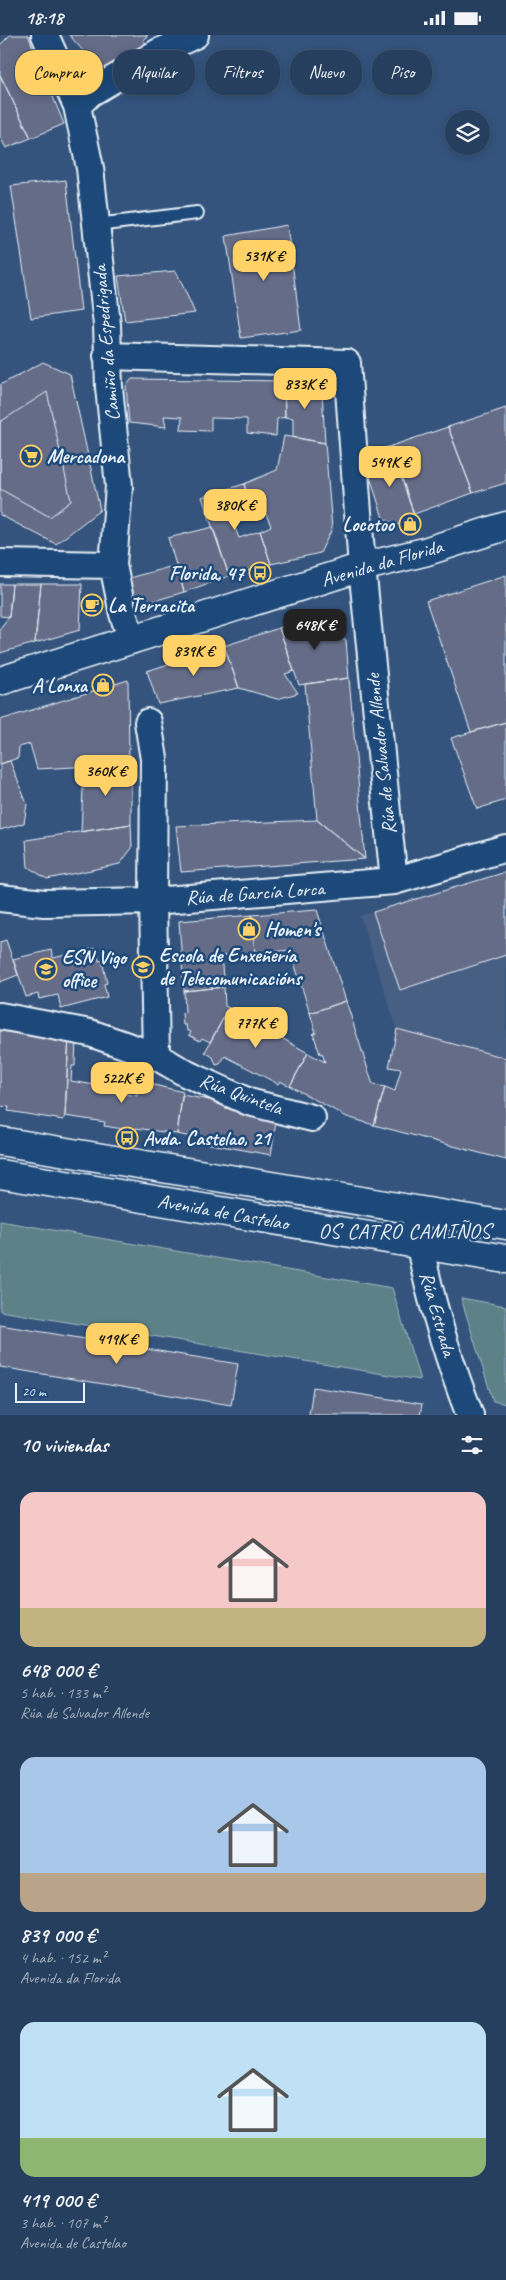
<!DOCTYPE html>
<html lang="es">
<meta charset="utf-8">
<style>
body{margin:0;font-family:Caveat,sans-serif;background:#334a67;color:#f1f3f6;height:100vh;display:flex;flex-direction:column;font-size:19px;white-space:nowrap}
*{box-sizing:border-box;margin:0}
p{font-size:16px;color:#a4afbc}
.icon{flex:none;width:28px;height:28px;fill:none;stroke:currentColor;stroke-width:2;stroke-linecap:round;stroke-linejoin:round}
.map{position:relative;height:1380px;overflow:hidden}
.sheet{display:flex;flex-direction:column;background:#273f5e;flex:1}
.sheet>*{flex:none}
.guide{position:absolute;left:15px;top:15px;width:476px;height:45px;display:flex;gap:10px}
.tools{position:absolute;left:445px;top:75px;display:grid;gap:10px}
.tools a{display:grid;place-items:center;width:45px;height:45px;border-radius:50%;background:#273f5e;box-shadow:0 2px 12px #0003,0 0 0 1px #435873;font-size:25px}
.scale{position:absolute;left:15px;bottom:12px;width:70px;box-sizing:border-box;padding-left:5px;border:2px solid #e8f1f8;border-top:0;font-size:14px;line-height:18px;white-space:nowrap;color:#e8f1f8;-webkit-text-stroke:4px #1f4a7a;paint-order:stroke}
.price{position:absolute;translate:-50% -42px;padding:0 11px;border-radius:10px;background:#ffd166;color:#111;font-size:16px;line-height:32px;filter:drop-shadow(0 1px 2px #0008)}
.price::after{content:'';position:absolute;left:50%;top:30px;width:15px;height:11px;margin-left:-8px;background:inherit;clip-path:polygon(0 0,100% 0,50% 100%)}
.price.current{background:#222;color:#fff}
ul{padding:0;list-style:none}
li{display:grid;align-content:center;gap:10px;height:265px;padding:0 20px}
li span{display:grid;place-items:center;height:155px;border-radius:15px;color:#555}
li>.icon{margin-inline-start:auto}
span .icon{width:90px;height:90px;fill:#fffc;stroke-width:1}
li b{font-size:21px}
h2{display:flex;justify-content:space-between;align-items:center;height:60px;padding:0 20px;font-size:21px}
.tag{padding:0 18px;border-radius:20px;background:#273f5e;box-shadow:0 2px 12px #0003,0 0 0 1px #435873;font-size:18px;line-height:45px}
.tag.current{background:#ffd166;color:#111}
.status{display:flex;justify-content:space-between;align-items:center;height:35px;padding:0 25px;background:#273f5e;direction:ltr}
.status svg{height:14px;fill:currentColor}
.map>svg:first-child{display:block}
.built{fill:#465e83}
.green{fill:#5b8187;stroke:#a2b9c0}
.building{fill:#656c88;stroke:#e8f1f8}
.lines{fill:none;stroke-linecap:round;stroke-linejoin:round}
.service-casing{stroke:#e8f1f8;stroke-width:16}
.minor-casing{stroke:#e8f1f8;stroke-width:30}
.secondary-casing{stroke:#e8f1f8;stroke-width:31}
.primary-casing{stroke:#e8f1f8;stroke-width:31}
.service{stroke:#1f4a7a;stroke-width:12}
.minor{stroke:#1f4a7a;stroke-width:26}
.secondary{stroke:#1f4a7a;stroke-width:28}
.primary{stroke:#1f4a7a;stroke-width:28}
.labels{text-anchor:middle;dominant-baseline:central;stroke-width:5;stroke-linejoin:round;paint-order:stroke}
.street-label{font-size:20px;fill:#e8f1f8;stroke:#1f4a7a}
.poi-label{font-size:20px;font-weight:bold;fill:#e8f1f8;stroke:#1f4a7a;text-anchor:start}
.neighbourhood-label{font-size:21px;letter-spacing:1px;fill:#e8f1f8;stroke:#1f4a7a}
</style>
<div class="status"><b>18:18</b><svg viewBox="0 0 49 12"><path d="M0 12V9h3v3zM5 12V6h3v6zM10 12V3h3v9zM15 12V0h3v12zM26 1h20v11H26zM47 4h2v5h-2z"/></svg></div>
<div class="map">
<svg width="506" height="1380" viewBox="0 0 506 1380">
<rect width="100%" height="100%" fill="#34547e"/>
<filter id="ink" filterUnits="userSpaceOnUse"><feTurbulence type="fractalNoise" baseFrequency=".02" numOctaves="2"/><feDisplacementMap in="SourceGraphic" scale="10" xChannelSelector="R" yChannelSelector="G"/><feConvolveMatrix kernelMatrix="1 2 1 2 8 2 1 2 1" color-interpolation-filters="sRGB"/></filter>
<g filter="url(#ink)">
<!-- built -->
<path class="built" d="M506,837V1023L397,994L360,881Z"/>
<!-- green -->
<path class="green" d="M0,1186L392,1253L420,1345L0,1276Z
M461,1263L506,1271V1369L493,1366Z"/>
<!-- building -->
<path class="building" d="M10,0H28L64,89L31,103L0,40V10Z
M69,0H148L143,5L146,8L111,39L105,40Z
M0,40L31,103L6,113L0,102Z
M66,145L81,276L31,283L11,151Z
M287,190L301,295L241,303L226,201Z
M176,236L195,278L125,286L118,241Z
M43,327L70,339L100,475L56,509L0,480V350Z
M132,344L284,346L285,382L277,384L276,401L247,398V384L211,383V396L181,395L182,382L164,381L166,392L129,388L126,351Z
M284,346L315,347L322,355L325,408L293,402V383L285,382Z
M47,357L71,466L50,482L0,454V387Z
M506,373V448L473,458L448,392Z
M448,392L473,458L414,479L391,411Z
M284,401L325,408L332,494L320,518L271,529L260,496L271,491L265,477L253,481L244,449L277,435Z
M391,411L414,481L411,486L396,490L383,483L366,429L375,424L373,417Z
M244,449L253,481L233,488L239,503L260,496L271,529L229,541L202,462Z
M213,492L229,541L184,557L168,503Z
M177,530L184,557L137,571L129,543Z
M506,540V687L471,697L426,566Z
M0,549H12L9,582L0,581Z
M12,549H41L35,608L0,618V593L9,582Z
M41,549H82L80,595L35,608Z
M313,580L346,605L349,643L299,650L279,593Z
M279,593L294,636L285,639L298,658L277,664L239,653L224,611Z
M224,611L239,653L158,669L147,636Z
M349,643L365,824L317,785L305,649Z
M128,645L129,729L37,734L30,709L19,712L18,723L0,729V685Z
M506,687V765L477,774L451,703Z
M10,726L27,769L24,788L0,795V729Z
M131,729V789L81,797L84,731Z
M317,785L365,824L181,837L176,791Z
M131,789L132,813L120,829L47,844L28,832L26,805Z
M506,837V920L400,955L373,877Z
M317,875L346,966L310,978L290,915L255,919L252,880Z
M252,880L255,919L221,921L224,952L184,956L179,886Z
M6,905L18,940L0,947V907Z
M96,913L99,926L102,925L107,948L104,949L107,962L61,974L58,960L39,964L38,959L26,962L13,924L51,915L53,923Z
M224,952L225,971L229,973L210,1007L202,1003L200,1006L189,1000L191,997L187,995L186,990H183L182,978L185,977L184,956Z
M346,966L373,1050L385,1052L374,1090L347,1082L290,1051L308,1018L325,1027L322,1018L320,1019L313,998H316L310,978Z
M229,973L308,1018L290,1051L280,1046L278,1049L225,1021L220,1029L216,1030L213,1022L205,1017Z
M0,993L69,1000L65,1081L63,1085L8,1076L9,1072L0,1071Z
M397,994L506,1023V1125L374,1090L385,1052L395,1056L401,1034L389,1032Z
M69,1000L76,1002L75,1031H72L71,1046L95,1050L96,1045L110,1048L109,1056L137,1061L138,1056L145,1057L146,1048L183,1057L177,1099L136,1093L135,1096L104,1091L105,1087L65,1081Z
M182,1060L226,1068L225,1073L235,1075L277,1080L271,1120L205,1108L206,1105L177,1099Z
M0,1290L238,1329L231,1370L0,1332Z
M313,1352L422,1369L420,1380H309Z"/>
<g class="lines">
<!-- service casing -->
<g class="service-casing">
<path id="service" d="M96,190L197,178"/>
</g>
<!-- minor casing -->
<g class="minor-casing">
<path id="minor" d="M45,0L77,71L90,133L107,290L109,352L119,451L113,530L123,579L132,605
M77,71L90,58L159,17L195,0
M107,321L347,328L362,532L394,846
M0,528L113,530
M148,687L154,724L153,866L156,1021
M0,863L44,868L153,866L394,846L506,813
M0,981L90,998L156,1021L187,1039L249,1067L312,1083
M414,1175C424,1247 444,1313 470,1380"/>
</g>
<!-- secondary casing -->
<g class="secondary-casing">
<path id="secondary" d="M0,646L362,532L424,517L506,491"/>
</g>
<!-- primary casing -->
<g class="primary-casing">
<path id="primary" d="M0,1106L506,1190
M0,1139L506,1224"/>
</g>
<!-- service -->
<use href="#service" class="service"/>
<!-- minor -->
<use href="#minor" class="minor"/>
<!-- secondary -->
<use href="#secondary" class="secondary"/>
<!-- primary -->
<use href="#primary" class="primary"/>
</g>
</g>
<!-- icons -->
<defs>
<g id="supermarket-ring" transform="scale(1.125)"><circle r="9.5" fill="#1f4a7a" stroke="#ffd166" stroke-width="1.5"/><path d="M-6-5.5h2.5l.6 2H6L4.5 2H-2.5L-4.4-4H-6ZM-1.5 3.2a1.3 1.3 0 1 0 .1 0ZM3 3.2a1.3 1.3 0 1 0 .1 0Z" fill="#ffd166"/></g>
<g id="shop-ring" transform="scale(1.125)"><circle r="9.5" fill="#1f4a7a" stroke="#ffd166" stroke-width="1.5"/><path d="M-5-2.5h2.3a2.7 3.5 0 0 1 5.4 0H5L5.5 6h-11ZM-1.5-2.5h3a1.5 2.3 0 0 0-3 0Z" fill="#ffd166"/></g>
<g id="bus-ring" transform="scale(1.125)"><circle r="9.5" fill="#1f4a7a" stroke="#ffd166" stroke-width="1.5"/><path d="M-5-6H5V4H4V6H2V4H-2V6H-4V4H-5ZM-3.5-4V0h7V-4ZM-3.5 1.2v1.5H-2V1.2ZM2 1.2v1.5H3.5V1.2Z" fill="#ffd166"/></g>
<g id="cafe-ring" transform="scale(1.125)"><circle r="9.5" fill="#1f4a7a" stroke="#ffd166" stroke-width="1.5"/><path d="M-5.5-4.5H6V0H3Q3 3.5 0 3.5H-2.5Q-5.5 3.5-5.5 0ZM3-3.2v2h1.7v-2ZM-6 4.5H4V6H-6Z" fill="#ffd166"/></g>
<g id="university-ring" transform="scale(1.125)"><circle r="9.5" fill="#1f4a7a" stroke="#ffd166" stroke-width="1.5"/><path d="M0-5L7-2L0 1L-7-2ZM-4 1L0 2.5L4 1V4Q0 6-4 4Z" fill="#ffd166"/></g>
</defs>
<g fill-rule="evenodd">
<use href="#supermarket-ring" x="31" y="421"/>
<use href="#shop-ring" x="410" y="489"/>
<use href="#bus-ring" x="260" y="538"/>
<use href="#cafe-ring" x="92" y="570"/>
<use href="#shop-ring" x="103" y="650"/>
<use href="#shop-ring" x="249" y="894"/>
<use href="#university-ring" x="143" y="932"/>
<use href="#university-ring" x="46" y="934"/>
<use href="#bus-ring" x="127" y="1103"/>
</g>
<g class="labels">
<!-- street labels -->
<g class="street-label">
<text transform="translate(106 308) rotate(-95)">Camiño da Espedrigada</text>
<text transform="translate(382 528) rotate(-16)">Avenida da Florida</text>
<text transform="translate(381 719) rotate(-96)">Rúa de Salvador Allende</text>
<text transform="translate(255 858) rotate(-4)">Rúa de García Lorca</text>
<text transform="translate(241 1059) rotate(20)">Rúa Quintela</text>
<text transform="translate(223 1177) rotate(10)">Avenida de Castelao</text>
<text transform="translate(438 1279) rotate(74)">Rúa Estrada</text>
</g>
<!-- poi labels -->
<g class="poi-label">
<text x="47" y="421">Mercadona</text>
<text x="394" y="489" text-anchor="end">Locotoo</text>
<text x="244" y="538" text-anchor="end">Florida, 47</text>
<text x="108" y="570">La Terracita</text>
<text x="87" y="650" text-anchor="end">A Lonxa</text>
<text x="265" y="894">Homen's</text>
<text x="159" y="920">Escola de Enxeñería<tspan x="159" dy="23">de Telecomunicacións</tspan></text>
<text x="62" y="922">ESN Vigo<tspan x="62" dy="23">office</tspan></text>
<text x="143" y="1103">Avda. Castelao, 21</text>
</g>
<!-- neighbourhood labels -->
<g class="neighbourhood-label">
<text x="405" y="1196">OS CATRO CAMIÑOS</text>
</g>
</g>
</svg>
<div class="tools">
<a><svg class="icon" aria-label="layers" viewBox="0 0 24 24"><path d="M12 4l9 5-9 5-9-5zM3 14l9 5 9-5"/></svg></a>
</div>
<div class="scale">20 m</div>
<b class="price" style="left:264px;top:247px">531K €</b>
<b class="price" style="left:305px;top:375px">833K €</b>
<b class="price" style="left:390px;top:453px">549K €</b>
<b class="price" style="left:235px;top:496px">380K €</b>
<b class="price current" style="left:315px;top:616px">648K €</b>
<b class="price" style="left:194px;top:642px">839K €</b>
<b class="price" style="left:106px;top:762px">360K €</b>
<b class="price" style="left:256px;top:1014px">777K €</b>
<b class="price" style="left:122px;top:1069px">522K €</b>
<b class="price" style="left:117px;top:1330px">419K €</b>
<div class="guide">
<a class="tag current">Comprar</a>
<a class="tag">Alquilar</a>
<a class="tag">Filtros</a>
<a class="tag">Nuevo</a>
<a class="tag">Piso</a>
</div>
</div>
<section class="sheet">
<h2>10 viviendas<svg class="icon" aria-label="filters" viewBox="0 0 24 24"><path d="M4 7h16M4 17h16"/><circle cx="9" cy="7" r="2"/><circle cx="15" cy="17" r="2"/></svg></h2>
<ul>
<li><span style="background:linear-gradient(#f6c9c9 75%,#c2b280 0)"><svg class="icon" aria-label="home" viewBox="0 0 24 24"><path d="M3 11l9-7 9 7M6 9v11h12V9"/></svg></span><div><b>648 000 €</b><p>5 hab. · 133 m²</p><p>Rúa de Salvador Allende</p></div></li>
<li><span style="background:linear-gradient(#a9c7e8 75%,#b9a48a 0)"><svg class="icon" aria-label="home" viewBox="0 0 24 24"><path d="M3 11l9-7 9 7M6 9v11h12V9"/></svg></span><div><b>839 000 €</b><p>4 hab. · 152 m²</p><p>Avenida da Florida</p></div></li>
<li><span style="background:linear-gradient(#bfe0f5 75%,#8fb573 0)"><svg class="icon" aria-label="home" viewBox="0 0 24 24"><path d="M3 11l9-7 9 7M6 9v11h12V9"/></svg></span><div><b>419 000 €</b><p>3 hab. · 107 m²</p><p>Avenida de Castelao</p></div></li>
</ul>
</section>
